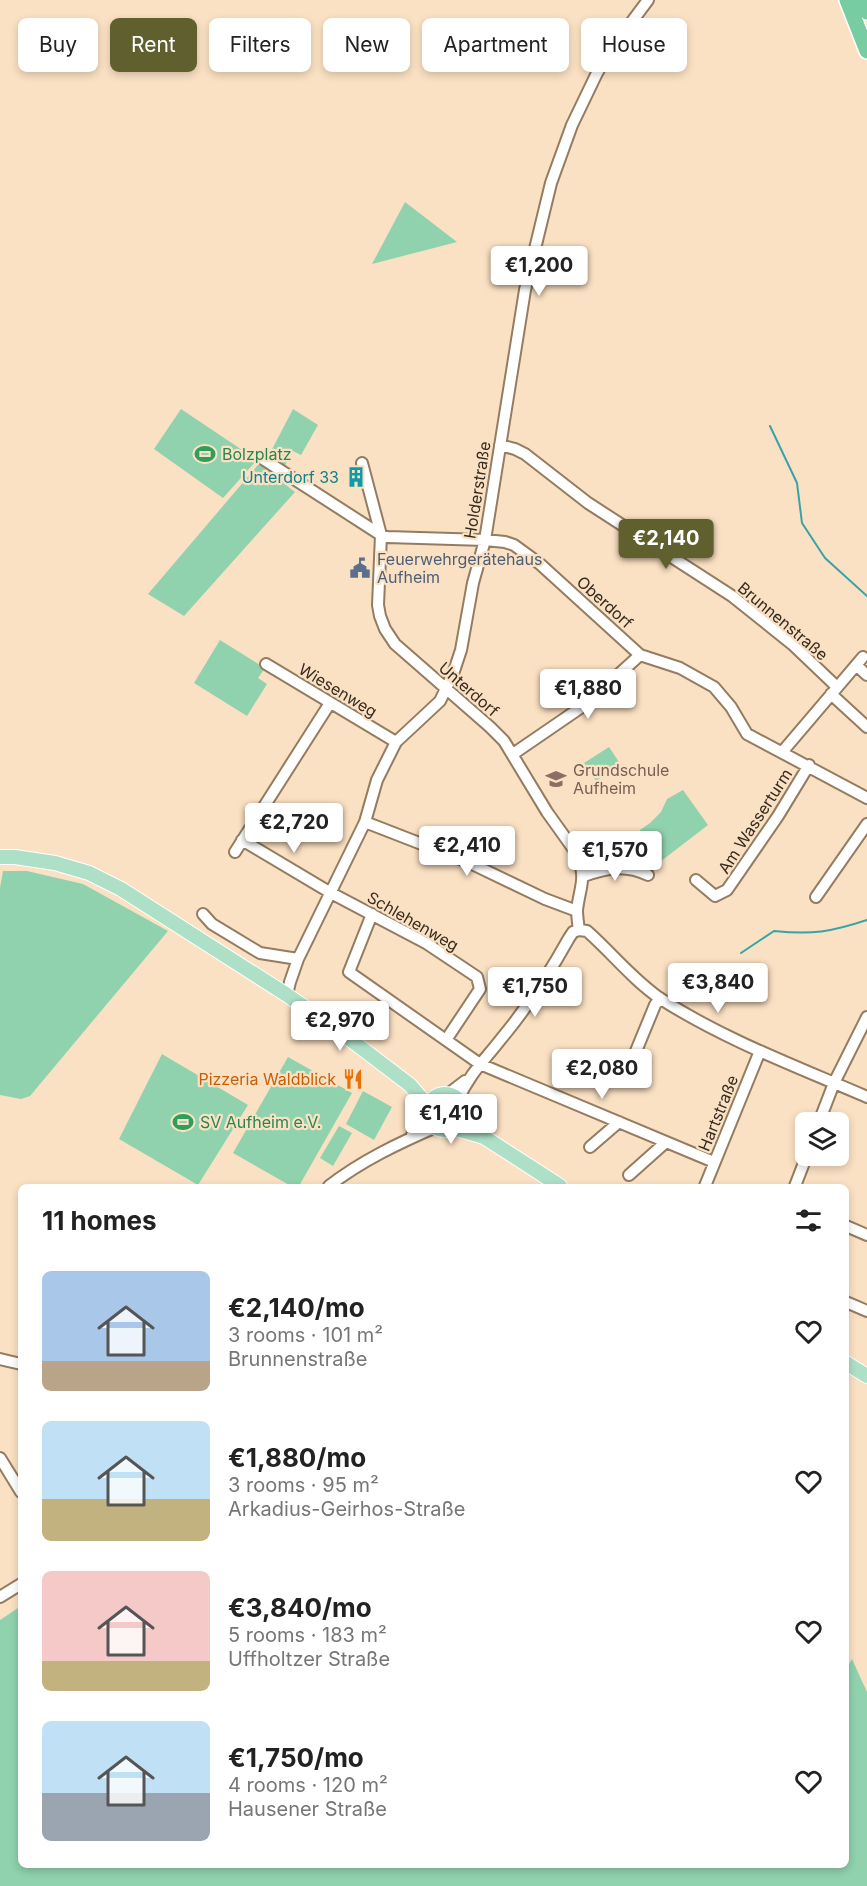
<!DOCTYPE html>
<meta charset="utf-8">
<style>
body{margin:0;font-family:Inter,sans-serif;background:#f2f2f2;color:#222;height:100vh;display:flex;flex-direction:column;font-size:22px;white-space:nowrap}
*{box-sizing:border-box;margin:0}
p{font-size:20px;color:#767676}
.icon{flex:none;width:33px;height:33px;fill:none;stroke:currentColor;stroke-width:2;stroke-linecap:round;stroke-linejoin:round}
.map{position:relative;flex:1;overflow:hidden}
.sheet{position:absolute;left:18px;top:1184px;width:831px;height:684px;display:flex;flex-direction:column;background:#fff;border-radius:9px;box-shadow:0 3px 9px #0003}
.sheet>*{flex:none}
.banner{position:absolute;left:18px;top:18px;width:831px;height:54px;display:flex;gap:12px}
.tools{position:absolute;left:795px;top:1112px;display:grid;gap:12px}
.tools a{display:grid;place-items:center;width:54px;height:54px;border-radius:9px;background:#fff;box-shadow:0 3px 9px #0003;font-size:30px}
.price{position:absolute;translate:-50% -51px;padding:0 14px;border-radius:6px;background:#fff;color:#222;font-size:20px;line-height:39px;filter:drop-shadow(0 2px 3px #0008)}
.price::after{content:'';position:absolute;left:50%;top:36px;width:18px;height:14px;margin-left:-9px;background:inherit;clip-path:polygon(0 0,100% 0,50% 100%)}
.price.on{background:#5f602d;color:#fff}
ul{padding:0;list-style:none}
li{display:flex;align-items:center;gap:18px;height:150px;padding:0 24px}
li span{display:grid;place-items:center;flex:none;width:168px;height:120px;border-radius:9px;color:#555}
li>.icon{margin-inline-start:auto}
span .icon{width:72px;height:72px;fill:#fffc;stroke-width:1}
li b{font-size:26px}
h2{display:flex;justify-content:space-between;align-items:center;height:72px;padding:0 24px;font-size:26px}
.pill{padding:0 21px;border-radius:9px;background:#fff;box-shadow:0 3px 9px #0003;font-size:21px;line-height:54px}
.pill.on{background:#5f602d;color:#fff}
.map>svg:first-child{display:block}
.green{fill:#90d2ad}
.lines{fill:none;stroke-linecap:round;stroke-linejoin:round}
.stream{stroke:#37a2a8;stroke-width:2}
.minor-casing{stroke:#947c61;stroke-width:14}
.major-casing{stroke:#fff;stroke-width:16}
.highway-casing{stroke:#fff;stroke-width:18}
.minor{stroke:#fff;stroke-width:10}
.major{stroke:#aee0c7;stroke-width:14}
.highway{stroke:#78cca1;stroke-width:15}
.labels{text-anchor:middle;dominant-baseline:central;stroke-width:4.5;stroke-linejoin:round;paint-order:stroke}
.leisure-label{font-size:16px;fill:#27864d;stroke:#fbe1c3;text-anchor:start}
.culture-label{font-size:16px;fill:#0d838f;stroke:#fbe1c3;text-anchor:end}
.street-label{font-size:16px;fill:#352b20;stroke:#fbe1c3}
.service-label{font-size:16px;fill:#4e5e75;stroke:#fbe1c3;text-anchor:start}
.education-label{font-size:16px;fill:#785e54;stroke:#fbe1c3;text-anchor:start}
.food-label{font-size:16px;fill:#c56008;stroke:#fbe1c3;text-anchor:end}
</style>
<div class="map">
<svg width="867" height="1886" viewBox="0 0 867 1886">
<rect width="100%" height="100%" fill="#fbe1c3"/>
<!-- green -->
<path class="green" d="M405,202L457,242L372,264Z
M181,409L257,460L223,498L154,449Z
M293,409L318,425L301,455L293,451L283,469L267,459Z
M263,459L282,471L277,478L295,492L184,616L148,594Z
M220,640L265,668L258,678L267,684L247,716L194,683Z
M609,747L621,765L596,781L584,763Z
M683,790L708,825L652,868C642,867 635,862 629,854L640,830L650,823L661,812L667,799Z
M3,871H27L83,884L168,931L30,1096L21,1099L0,1095V888Z
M162,1054L248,1105L198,1185L119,1139Z
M288,1057L352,1093L299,1186H291L233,1153Z
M363,1091L392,1107L374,1140L346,1124Z
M339,1126L352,1133L333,1166L320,1158Z
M21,1606V1864H846V1669L852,1659L867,1692V1886H0V1620Z"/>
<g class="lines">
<!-- stream -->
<path class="stream" d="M770,426L797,483L802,523L825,558L867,596
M741,953L774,931C812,935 831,932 867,920"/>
<!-- minor casing -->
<g class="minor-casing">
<path id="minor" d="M500,445L515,449L525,454L588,503L732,596L792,644L836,686
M263,459L381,535L387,537L485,540L505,542L514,545L540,564L640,655L680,668L714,687L731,707L747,734L867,798
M362,463L381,535L378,605L380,616L385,629L395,644L490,727L504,741L547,812L577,854C587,880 580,885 577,910C577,916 578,923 579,930
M266,664L396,742
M856,665L867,675
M831,694L867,727
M783,751L863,657
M513,754L586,704L640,655
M365,822L468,862L545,899L577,911
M242,840L331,893L426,943L477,977L480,989L446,1040
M235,852L330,703
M584,876C607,868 625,864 648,875
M696,880L715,896L727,890L778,816L809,765
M816,897L867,824
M203,914L212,924L260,953L298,959
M372,914L349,972L480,1064L714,1162
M579,930L587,931C612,953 633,980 661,999C725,1040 798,1067 867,1097
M287,995L290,982L298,959L365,822L377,780L396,742L440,701L453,674L461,650L473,583L485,540L525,290L551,183L572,125L597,73L607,55L648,0
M634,1056L655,1005L660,998
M448,1094L465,1081
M458,1100C470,1073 484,1061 501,1039C527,1008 549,974 569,938L573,932L579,930
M819,1122L834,1083L867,1017
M412,1135L428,1118
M590,1147L619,1122
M629,1175L666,1142
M329,1186C361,1161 399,1143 436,1127
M705,1186L760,1051
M795,1186L807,1155
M846,1226L867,1235
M846,1302L867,1311
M0,1359L21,1364
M0,1458L21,1492
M0,1597L21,1584"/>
</g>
<!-- major casing -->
<g class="major-casing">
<path id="major" d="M0,857H15L55,863L89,873L121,889L287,995L339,1031L410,1085L428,1106
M427 1112a18 18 0 1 1 36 0a18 18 0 1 1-36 0Z
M453,1128L484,1137L560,1186
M846,1363L867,1376"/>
</g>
<!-- highway casing -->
<g class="highway-casing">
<path id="highway" d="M847,0L867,51
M862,0L867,12"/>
</g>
<!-- minor -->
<use href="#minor" class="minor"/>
<!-- major -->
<use href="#major" class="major"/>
<!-- highway -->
<use href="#highway" class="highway"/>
</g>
<!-- icons -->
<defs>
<g id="stadium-bare" transform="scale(1.62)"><path d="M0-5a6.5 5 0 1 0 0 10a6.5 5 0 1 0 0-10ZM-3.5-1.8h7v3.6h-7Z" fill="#2e9e5b" stroke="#fbe1c3" stroke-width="2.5" paint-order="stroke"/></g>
<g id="building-bare" transform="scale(1.62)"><path d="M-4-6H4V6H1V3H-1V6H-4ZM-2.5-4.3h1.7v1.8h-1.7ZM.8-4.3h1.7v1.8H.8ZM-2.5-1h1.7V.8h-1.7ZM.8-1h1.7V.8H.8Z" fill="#0f9aa8" stroke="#fbe1c3" stroke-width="2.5" paint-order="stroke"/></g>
<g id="civic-bare" transform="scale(1.62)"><path d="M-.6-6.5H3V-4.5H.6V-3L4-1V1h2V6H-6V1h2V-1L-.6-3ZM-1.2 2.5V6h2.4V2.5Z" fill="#5c6f8a" stroke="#fbe1c3" stroke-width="2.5" paint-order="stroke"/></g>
<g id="school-bare" transform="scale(1.62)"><path d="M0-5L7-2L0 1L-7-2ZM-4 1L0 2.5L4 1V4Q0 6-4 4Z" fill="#8d6e63" stroke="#fbe1c3" stroke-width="2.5" paint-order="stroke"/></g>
<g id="restaurant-bare" transform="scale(1.62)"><path d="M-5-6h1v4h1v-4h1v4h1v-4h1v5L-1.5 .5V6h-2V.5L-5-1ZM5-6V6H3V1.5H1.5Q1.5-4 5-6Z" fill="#e8710a" stroke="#fbe1c3" stroke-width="2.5" paint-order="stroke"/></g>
</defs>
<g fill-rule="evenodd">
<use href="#stadium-bare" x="205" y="454"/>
<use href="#building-bare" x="356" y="477"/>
<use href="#civic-bare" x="360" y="568"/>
<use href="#school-bare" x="556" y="779"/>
<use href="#restaurant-bare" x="353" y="1079"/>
<use href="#stadium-bare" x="183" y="1122"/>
</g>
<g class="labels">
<!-- leisure labels -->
<g class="leisure-label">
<text x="222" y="454">Bolzplatz</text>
<text x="200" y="1122">SV Aufheim e.V.</text>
</g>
<!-- culture labels -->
<g class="culture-label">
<text x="339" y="477">Unterdorf 33</text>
</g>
<!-- street labels -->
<g class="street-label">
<text transform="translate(477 490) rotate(-81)">Holderstraße</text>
<text transform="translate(605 602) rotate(42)">Oberdorf</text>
<text transform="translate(783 621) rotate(40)">Brunnenstraße</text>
<text transform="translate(469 689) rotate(41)">Unterdorf</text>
<text transform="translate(338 690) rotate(31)">Wiesenweg</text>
<text transform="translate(755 821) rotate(-57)">Am Wasserturm</text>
<text transform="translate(413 921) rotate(30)">Schlehenweg</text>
<text transform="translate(718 1113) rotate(-68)">Hartstraße</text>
</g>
<!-- service labels -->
<g class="service-label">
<text x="377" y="559">Feuerwehrgerätehaus<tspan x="377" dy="18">Aufheim</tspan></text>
</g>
<!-- education labels -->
<g class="education-label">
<text x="573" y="770">Grundschule<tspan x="573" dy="18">Aufheim</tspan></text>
</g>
<!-- food labels -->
<g class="food-label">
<text x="336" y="1079">Pizzeria Waldblick</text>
</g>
</g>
</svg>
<div class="tools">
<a><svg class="icon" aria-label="layers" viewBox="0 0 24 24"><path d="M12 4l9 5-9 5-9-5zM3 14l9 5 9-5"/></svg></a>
</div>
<b class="price" style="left:539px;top:297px">€1,200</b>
<b class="price on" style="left:666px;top:570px">€2,140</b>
<b class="price" style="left:588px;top:720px">€1,880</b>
<b class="price" style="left:294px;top:854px">€2,720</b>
<b class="price" style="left:467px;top:877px">€2,410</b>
<b class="price" style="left:615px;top:882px">€1,570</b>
<b class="price" style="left:718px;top:1014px">€3,840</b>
<b class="price" style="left:535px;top:1018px">€1,750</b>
<b class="price" style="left:340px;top:1052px">€2,970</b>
<b class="price" style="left:602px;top:1100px">€2,080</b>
<b class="price" style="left:451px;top:1145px">€1,410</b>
<div class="banner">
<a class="pill">Buy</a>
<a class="pill on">Rent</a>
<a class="pill">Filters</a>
<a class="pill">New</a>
<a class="pill">Apartment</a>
<a class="pill">House</a>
</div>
<section class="sheet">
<h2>11 homes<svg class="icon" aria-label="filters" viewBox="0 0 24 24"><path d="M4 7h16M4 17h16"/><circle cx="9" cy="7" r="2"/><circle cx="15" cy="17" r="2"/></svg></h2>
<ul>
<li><span style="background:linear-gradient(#a9c7e8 75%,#b9a48a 0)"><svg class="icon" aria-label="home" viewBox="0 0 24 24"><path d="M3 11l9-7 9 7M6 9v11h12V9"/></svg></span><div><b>€2,140/mo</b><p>3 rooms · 101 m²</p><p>Brunnenstraße</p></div><svg class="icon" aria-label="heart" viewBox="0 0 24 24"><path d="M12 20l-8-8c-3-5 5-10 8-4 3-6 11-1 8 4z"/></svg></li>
<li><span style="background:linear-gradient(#bfe0f5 65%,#c2b280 0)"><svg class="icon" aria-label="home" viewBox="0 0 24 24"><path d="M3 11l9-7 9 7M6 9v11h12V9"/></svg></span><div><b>€1,880/mo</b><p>3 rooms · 95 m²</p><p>Arkadius-Geirhos-Straße</p></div><svg class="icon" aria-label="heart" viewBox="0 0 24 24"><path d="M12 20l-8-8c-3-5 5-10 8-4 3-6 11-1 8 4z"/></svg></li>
<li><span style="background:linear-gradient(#f6c9c9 75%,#c2b280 0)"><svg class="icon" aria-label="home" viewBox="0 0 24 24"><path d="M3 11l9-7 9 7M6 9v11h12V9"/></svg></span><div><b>€3,840/mo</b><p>5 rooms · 183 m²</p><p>Uffholtzer Straße</p></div><svg class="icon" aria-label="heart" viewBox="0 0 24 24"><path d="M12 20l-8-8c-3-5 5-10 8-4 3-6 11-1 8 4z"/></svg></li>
<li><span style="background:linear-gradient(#bfe0f5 60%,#9aa5b1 0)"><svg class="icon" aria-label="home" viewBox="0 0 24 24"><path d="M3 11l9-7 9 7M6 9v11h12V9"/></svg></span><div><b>€1,750/mo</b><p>4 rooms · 120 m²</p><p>Hausener Straße</p></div><svg class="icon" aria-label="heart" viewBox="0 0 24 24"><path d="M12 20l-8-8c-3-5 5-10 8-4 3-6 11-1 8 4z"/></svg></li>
</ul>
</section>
</div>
